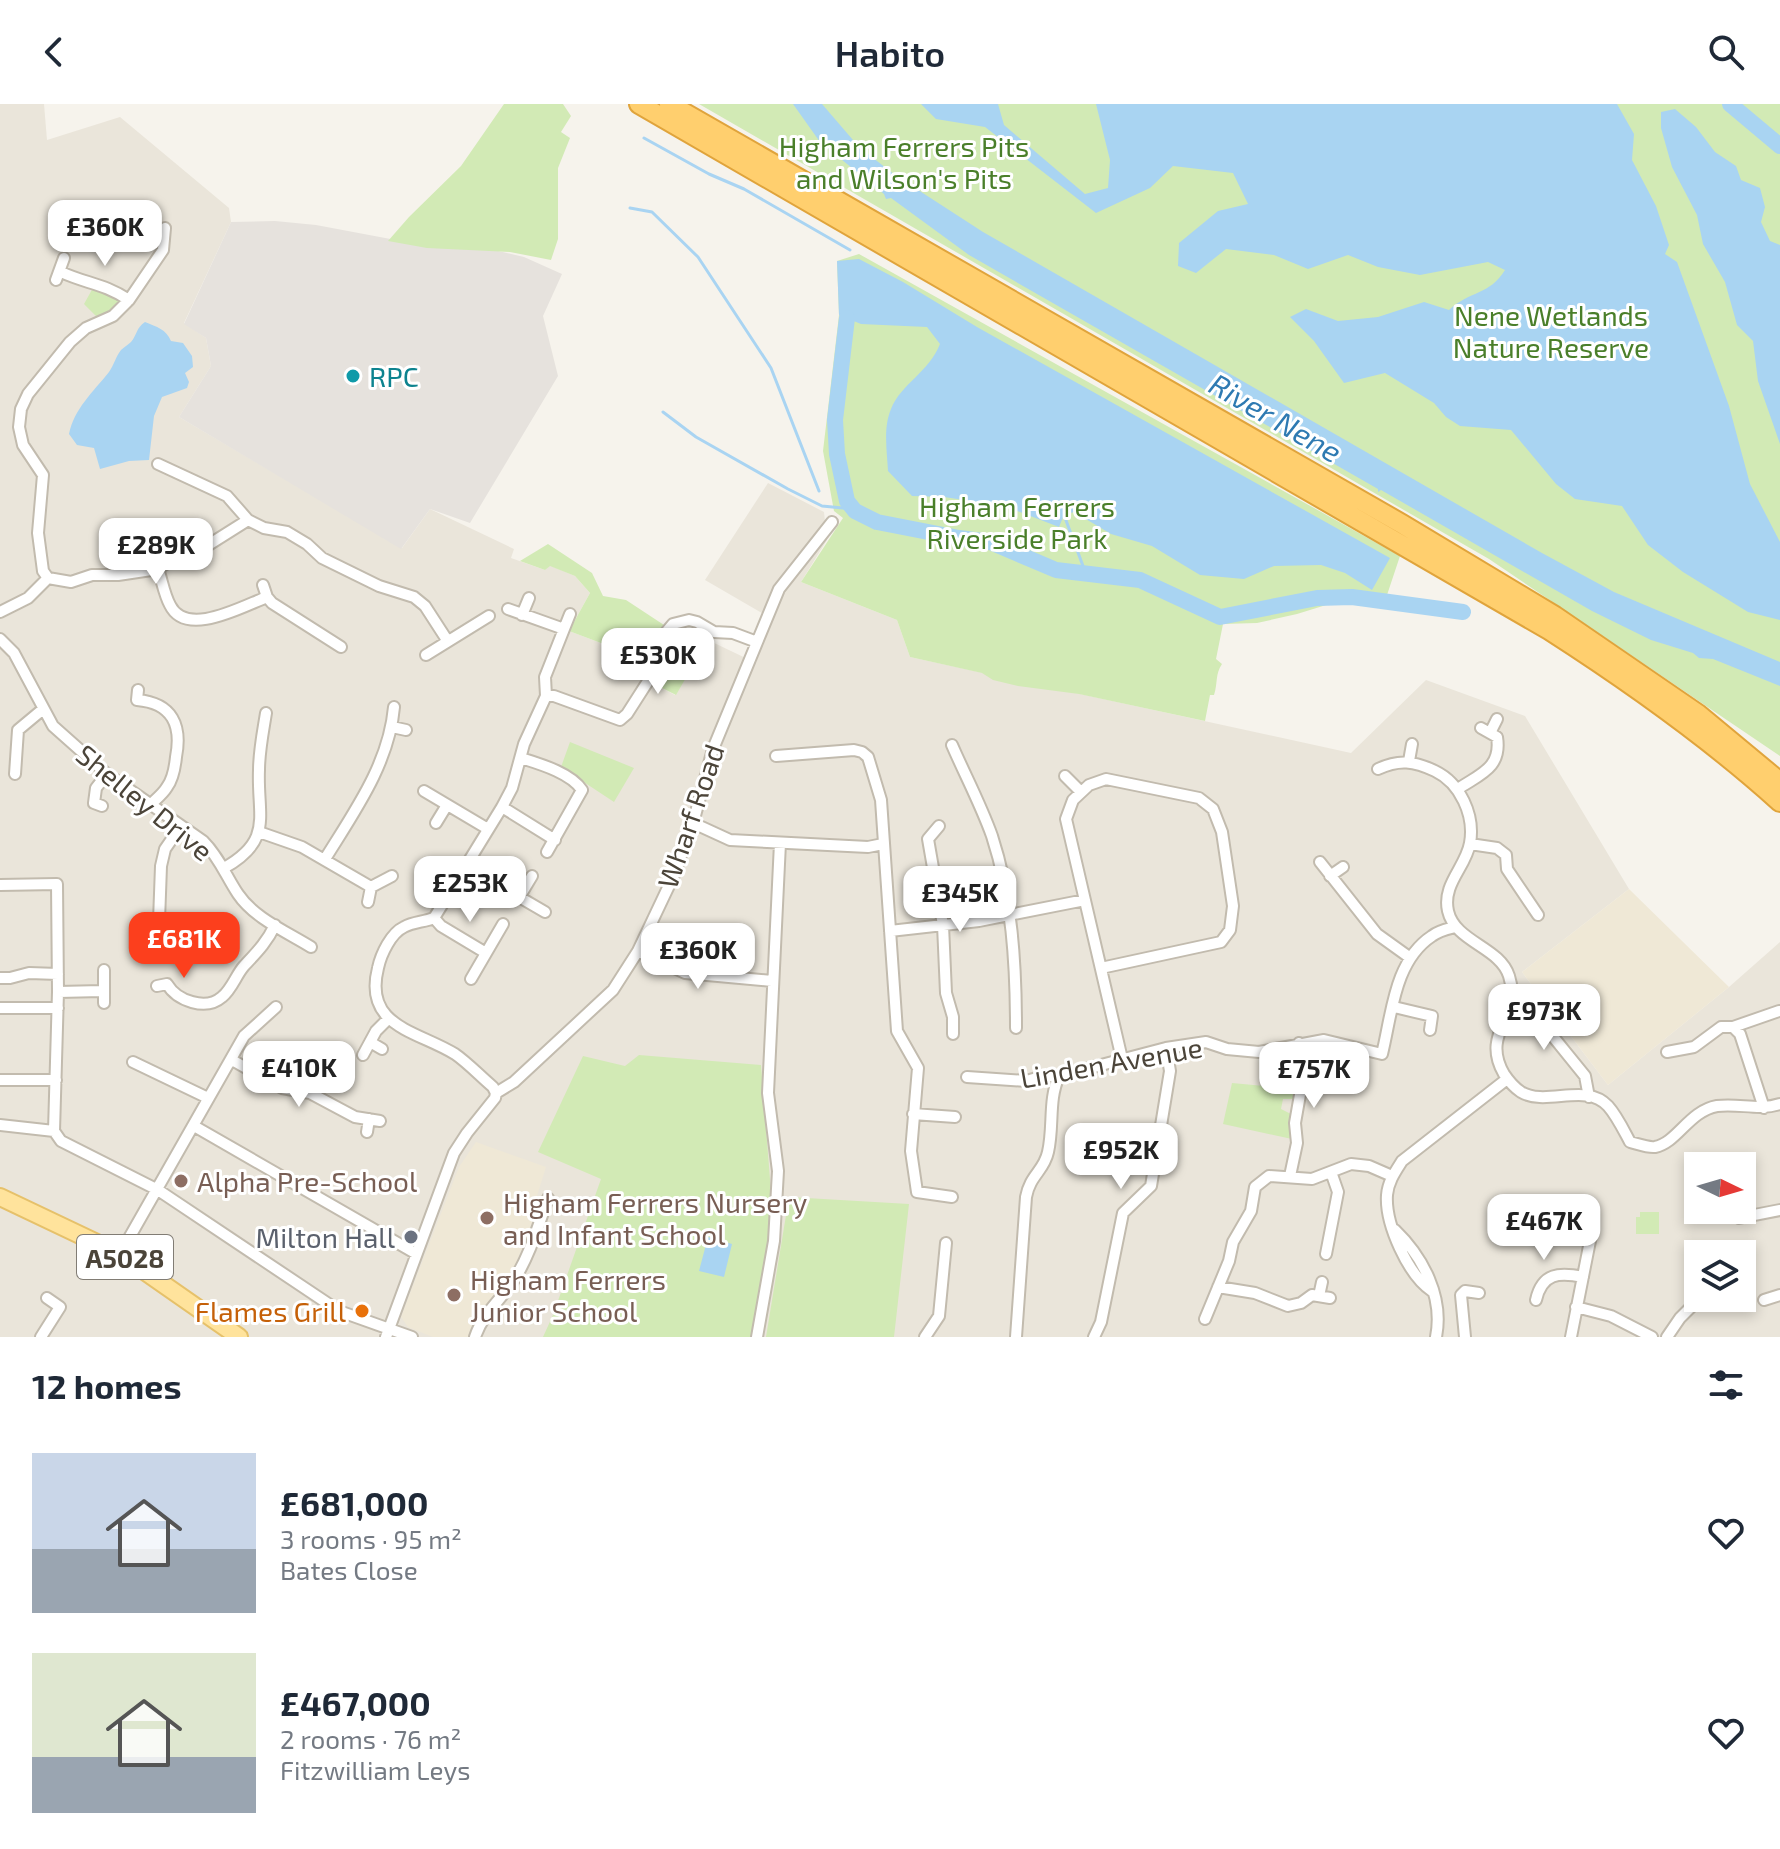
<!DOCTYPE html>
<meta charset="utf-8">
<style>
body{margin:0;font-family:"Exo 2",sans-serif;background:#f6f6f7;color:#1f2937;height:100vh;display:flex;flex-direction:column;font-size:30px;white-space:nowrap}
*{box-sizing:border-box;margin:0}
p{font-size:26px;color:#747a83}
.icon{flex:none;width:44px;height:44px;fill:none;stroke:currentColor;stroke-width:2;stroke-linecap:round;stroke-linejoin:round}
.map{position:relative;height:1233px;overflow:hidden}
.side{display:flex;flex-direction:column;background:#fff;flex:1}
.side>*{flex:none}
.needle{width:52px;rotate:95deg}
.controls{position:absolute;left:1684px;top:1048px;display:grid;gap:16px}
.controls a{display:grid;place-items:center;width:72px;height:72px;border-radius:0px;background:#fff;box-shadow:0 4px 12px #0003;font-size:40px}
.price{position:absolute;translate:-50% -68px;padding:0 18px;border-radius:16px;background:#fff;color:#222;font-size:26px;line-height:52px;filter:drop-shadow(0 2px 4px #0008)}
.price::after{content:'';position:absolute;left:50%;top:48px;width:24px;height:18px;margin-left:-12px;background:inherit;clip-path:polygon(0 0,100% 0,50% 100%)}
.price.current{background:#fc3f1d;color:#fff}
ul{padding:0;list-style:none}
li{display:flex;align-items:center;gap:24px;height:200px;padding:0 32px}
li span{display:grid;place-items:center;flex:none;width:224px;height:160px;border-radius:0px;color:#555}
li>.icon{margin-inline-start:auto}
span .icon{width:96px;height:96px;fill:#fffc;stroke-width:1}
li b{font-size:34px}
h2{display:flex;justify-content:space-between;align-items:center;height:96px;padding:0 32px;font-size:34px}
header{display:flex;justify-content:space-between;align-items:center;height:104px;padding:0 32px;background:#fff;font-size:36px;font-weight:600}
.map>svg:first-child{display:block}
.residential{fill:#eae5da;fill-rule:evenodd}
.industrial{fill:#e6e2dd}
.education{fill:#efe8d6}
.green{fill:#d2eab5}
.water{fill:#a9d4f2}
.lines{fill:none;stroke-linecap:round;stroke-linejoin:round}
.stream{stroke:#a9d4f2;stroke-width:3}
.river{stroke:#a9d4f2;stroke-width:16}
.street-casing{stroke:#c2bbae;stroke-width:14}
.primary-casing{stroke:#e6c16a;stroke-width:20}
.highway-casing{stroke:#e0a43c;stroke-width:22}
.street{stroke:#fff;stroke-width:10}
.primary{stroke:#ffe39c;stroke-width:16}
.highway{stroke:#ffcf6e;stroke-width:18}
.culture-dot{fill:#0f9aa8;stroke:#fff;stroke-width:3}
.education-dot{fill:#8d6e63;stroke:#fff;stroke-width:3}
.worship-dot{fill:#6b7280;stroke:#fff;stroke-width:3}
.food-dot{fill:#e8710a;stroke:#fff;stroke-width:3}
.labels{text-anchor:middle;dominant-baseline:central;stroke-width:6;stroke-linejoin:round;paint-order:stroke}
.shield{fill:#fff;stroke:#817c74;stroke-width:2}
.shield-label{font-size:26px;font-weight:bold;fill:#4b4439}
.park-label{font-size:28px;fill:#4a7f2a;stroke:#fff}
.culture-label{font-size:28px;fill:#0d838f;stroke:#fff;text-anchor:start}
.street-label{font-size:28px;fill:#4b4439;stroke:#fff}
.education-label{font-size:28px;fill:#785e54;stroke:#fff;text-anchor:start}
.worship-label{font-size:28px;fill:#5b616d;stroke:#fff;text-anchor:end}
.food-label{font-size:28px;fill:#c56008;stroke:#fff;text-anchor:end}
.water-label{font-size:30px;font-style:italic;fill:#2e7ab2;stroke:#fff}
</style>
<header><svg class="icon" aria-label="back" viewBox="0 0 24 24"><path d="M15 5l-7 7 7 7"/></svg>Habito<svg class="icon" aria-label="search" viewBox="0 0 24 24"><circle cx="10" cy="10" r="6"/><path d="M15 15l6 6"/></svg></header>
<div class="map">
<svg width="1780" height="1233" viewBox="0 0 1780 1233">
<rect width="100%" height="100%" fill="#f6f3ec"/>
<!-- residential -->
<path class="residential" d="M0,0H44L47,36L120,13L229,104L231,118L184,219L206,234L211,262L179,313L402,444L430,405L514,445L511,454L545,466L549,461L575,472L590,489L569,527L654,559L652,579L675,591L708,536L756,559L772,515L705,476L768,379L824,408L827,436L801,478L897,516L910,553L1351,649L1426,576L1525,612L1629,785L1522,868L1608,981L1729,883L1780,838V1233H0ZM1698,1062H1742V1106H1698ZM1698,1150H1742V1194H1698Z"/>
<!-- industrial -->
<path class="industrial" d="M275,117L316,121L433,143L494,146L524,153L562,170L543,212L558,272L470,419L430,405L401,445L179,313L211,262L206,234L184,220L231,118Z"/>
<!-- education -->
<path class="education" d="M1629,785L1729,883L1608,981L1522,868Z
M476,1038L546,1063L536,1095L539,1101L508,1179L472,1233H433L408,1223L401,1213L459,1063Z"/>
<!-- green -->
<path class="green" d="M504,0H563L571,12L561,28L570,34L558,64V135L551,156L510,148L427,144L388,137L409,113L461,62Z
M699,0H1780V652L1489,455Z
M859,150L1400,452L1385,497L1352,493L1297,510L1257,519L1223,520L1216,555L1222,560C1215,570 1218,579 1214,591H1210L1205,617L1079,590L1018,582L993,576L982,569L910,553L897,516L801,478L843,414L834,407L823,347L839,211L837,157Z
M94,182L118,195L121,200L104,213H97L84,200Z
M548,440L592,469L603,492L626,496L702,546L676,591L652,579L654,559L569,527L590,489L575,472L550,462L545,466L520,457Z
M570,638L634,664L614,698L561,663Z
M639,951L761,961L773,1113L751,1233H543L553,1211L601,1075L538,1048L583,952L625,962Z
M1232,979L1296,985L1293,995H1283L1281,1005L1291,1010L1292,1035L1223,1020Z
M789,1093L909,1100L894,1233H766Z
M1640,1108H1659V1130H1636V1113H1640Z"/>
<!-- water -->
<path class="water" d="M793,0H822L859,43L895,71L983,128L1542,449L1614,488L1780,558V582L1713,555L1699,554L1693,549L1651,536L1592,507L1381,386L1378,388V385L969,151L891,94L886,95L884,90L820,38Z
M921,0H998L1004,21L1085,90L1108,84L1110,56L1096,0H1617L1634,30L1632,56L1656,102L1669,141L1665,150L1677,158L1729,302L1750,380L1780,438V516L1748,508L1683,468L1648,441L1622,402L1575,395L1556,380L1511,326L1460,322L1446,313L1434,299L1385,269L1344,279L1314,237L1290,213L1306,205L1338,217L1378,213L1424,198L1449,206C1469,187 1490,191 1505,166L1488,158L1420,171L1378,163L1348,151L1308,165L1274,151L1226,145L1196,169L1178,162L1179,139L1218,107L1248,100L1233,69L1173,62L1150,84L1096,109L985,23L936,15Z
M1675,5L1696,23L1715,48L1736,62L1741,76L1760,84L1765,103L1761,118L1770,137L1780,141V340L1758,277L1753,237L1737,221L1725,178L1703,140L1697,111L1672,63L1661,24V8Z
M859,155L903,178L977,223L1390,454L1372,486L1345,469L1321,461L1274,462L1244,475L1200,471L1152,442L1111,430L1074,408L1064,411L1059,423L1004,402L944,393L912,392L888,367C887,347 883,324 891,305C901,280 929,268 940,240L927,223L861,220L839,211L837,157Z
M145,218C157,223 166,225 171,237L183,239L192,252L193,263L185,269L189,278L187,284L162,293L154,312L149,356L129,357L100,365L94,344L77,341L69,330C74,305 93,288 109,268C114,261 116,252 121,246C124,243 128,241 131,238C137,231 136,224 145,218Z
M708,1133L732,1140L724,1173L699,1167Z"/>
<g class="lines">
<!-- stream -->
<path class="stream" d="M644,34L709,70L744,85L850,146
M630,104L652,108L698,153L771,264L819,387
M663,308L696,333L788,385L822,402L853,405
M1064,411L1086,470"/>
<!-- river -->
<path class="river" d="M1730,0L1780,42
M847,214L835,316L837,350L847,397L855,407L877,418L959,434L990,438L1056,466L1140,476L1220,513L1317,494L1352,493L1463,508"/>
<!-- street casing -->
<g class="street-casing">
<path id="street" d="M61,168C87,180 103,179 129,196
M56,176L64,154
M158,360L227,392L248,416L264,424L287,428L307,440L322,454L379,482L414,493L425,502L447,536
M158,465C162,476 164,490 170,501C186,534 241,503 267,493L272,499L341,543
M48,474L43,467L38,429L43,371L23,341L19,323L21,305L28,290L70,238L86,224L113,212L129,196L163,146L165,124
M48,474L71,478L92,471H118L158,465L176,453L202,445L248,416
M263,481L267,493
M508,505L564,525L545,573L546,592
M0,508L28,494L48,474
M522,511L529,494
M564,525L570,510
M0,535L14,549L53,622L107,670L203,737C219,753 226,772 238,790C254,814 287,828 311,843
M426,551L489,512
M138,586L137,596C173,599 182,622 176,653C175,663 173,675 167,683C163,690 155,696 150,701
M546,592H554L620,616L627,610L659,560L662,533L673,520L689,516L697,518L714,528L733,529L757,538
M392,623L406,626
M1491,627L1497,615
M952,641C965,671 981,701 992,732C1012,793 1016,860 1016,924
M776,652L854,646L862,648L868,653L881,696L897,927L918,964L911,1047L917,1088L952,1093
M521,654C540,660 571,669 582,686L547,748
M1409,657L1412,640
M1378,665C1399,655 1414,657 1435,667C1460,679 1475,711 1470,739C1466,763 1442,780 1448,807C1455,838 1500,843 1509,872C1522,911 1480,929 1504,970C1508,976 1515,984 1521,988C1546,1003 1586,978 1608,1002C1617,1012 1624,1027 1630,1038C1638,1040 1648,1044 1655,1043C1677,1039 1689,1007 1717,1002C1739,999 1759,1007 1780,1000
M15,670L18,626L42,606
M1065,672L1081,688
M1458,685C1480,670 1502,664 1497,633L1481,624
M424,687L488,725
M102,702L94,699L96,684L107,670
M502,703L555,736
M436,719L447,701
M693,719L730,736L868,743L883,740
M939,722L928,735L943,821L946,889L953,913V930
M259,728L302,743L371,783
M1470,740L1497,744L1506,751L1507,765L1538,811
M325,755C354,708 389,660 394,603
M1320,758L1377,830L1409,853
M466,762L545,808
M224,764C274,736 257,712 259,666C259,647 263,628 266,609
M1330,772L1343,763
M0,781L57,780L58,888L54,1027L61,1037L158,1086L339,1207L412,1233
M520,792L532,772
M368,798L371,783L392,772
M434,814L441,822L486,849
M159,817L161,762L165,745L181,722
M890,827L979,817L1085,796
M638,847L685,869L772,877
M1101,864L1221,838L1230,826L1233,802L1222,728L1213,705L1199,694L1106,675L1089,681L1073,696L1066,715L1122,955
M0,874H10L29,869L58,870
M471,875L503,820
M157,882L167,880C177,897 206,907 222,893C232,885 236,871 244,862C257,848 267,838 275,821
M58,888L102,887
M1511,892L1525,898L1585,972L1589,993
M104,899V866
M1394,903L1432,912L1430,926
M0,904H58
M1733,923L1779,907
M370,938L382,945
M1667,948L1694,943L1721,923H1733L1740,930L1764,1004
M363,951L376,927L388,915
M232,956L282,984L310,989L355,1013L380,1017
M133,958L208,994
M967,973L1026,977L1044,972H1059L1166,944L1206,938L1227,945L1259,948L1324,936L1382,950C1392,910 1394,857 1432,832C1438,827 1447,825 1455,823
M0,976H56
M496,989L493,983C480,972 468,959 455,950C418,927 363,923 378,864C381,850 391,829 404,823C413,818 424,818 434,814L502,703L512,684L524,640L546,592
M913,1010L955,1013
M0,1021L54,1027
M194,1022L415,1149
M367,1028L369,1015
M1290,1072L1297,1039L1295,1019L1304,968L1299,939
M1739,1114L1780,1106
M1395,1126C1423,1153 1444,1193 1436,1233
M120,1150L244,932L276,903
M1326,1150L1338,1088L1331,1068
M1218,1183L1255,1189L1288,1202L1301,1199L1312,1191L1330,1194
M1432,1187C1408,1171 1385,1120 1387,1091C1388,1078 1395,1068 1402,1057L1507,975
M1319,1192L1322,1178
M1536,1196C1542,1169 1559,1168 1583,1173
M1764,1196L1780,1191
M1576,1203L1611,1212L1652,1233
M1205,1215L1229,1157L1233,1138L1251,1107L1255,1083L1269,1072L1312,1075L1351,1060L1369,1062L1392,1072
M41,1233L60,1203L47,1194
M386,1233L454,1049L467,1029L495,994L496,989L514,978L613,886L638,847L674,771L693,719L713,645L779,485L832,418
M475,1233C483,1209 501,1196 514,1176C530,1151 538,1122 548,1094
M757,1233L774,1137L778,1067L768,989L780,739
M925,1233L939,1212L946,1139
M1016,1233L1026,1093C1030,1071 1044,1067 1048,1048C1054,1022 1048,996 1059,972
M1094,1233L1101,1218L1123,1109L1151,1082L1170,967L1166,944
M1465,1233L1461,1191L1465,1187L1479,1189
M1571,1233L1591,1132
M1667,1233L1680,1214L1700,1194"/>
</g>
<!-- primary casing -->
<g class="primary-casing">
<path id="primary" d="M0,1093L120,1150L239,1233"/>
</g>
<!-- highway casing -->
<g class="highway-casing">
<path id="highway" d="M639,0L1549,526C1630,578 1708,633 1780,698
M669,0L1402,420L1555,512L1698,610L1780,678"/>
</g>
<!-- street -->
<use href="#street" class="street"/>
<!-- primary -->
<use href="#primary" class="primary"/>
<!-- highway -->
<use href="#highway" class="highway"/>
</g>
<!-- markers -->
<circle class="culture-dot" cx="353" cy="272" r="8"/>
<g class="education-dot">
<circle cx="181" cy="1077" r="8"/>
<circle cx="487" cy="1114" r="8"/>
<circle cx="454" cy="1191" r="8"/>
</g>
<circle class="worship-dot" cx="411" cy="1133" r="8"/>
<circle class="food-dot" cx="362" cy="1207" r="8"/>
<g class="labels">
<!-- shield labels -->
<rect class="shield" x="77" y="1131" width="96" height="44" rx="6"/>
<g class="shield-label">
<text x="125" y="1153">A5028</text>
</g>
<!-- park labels -->
<g class="park-label">
<text x="904" y="42">Higham Ferrers Pits<tspan x="904" dy="32">and Wilson's Pits</tspan></text>
<text x="1551" y="211">Nene Wetlands<tspan x="1551" dy="32">Nature Reserve</tspan></text>
<text x="1017" y="402">Higham Ferrers<tspan x="1017" dy="32">Riverside Park</tspan></text>
</g>
<!-- culture labels -->
<g class="culture-label">
<text x="369" y="272">RPC</text>
</g>
<!-- street labels -->
<g class="street-label">
<text transform="translate(145 698) rotate(39)">Shelley Drive</text>
<text transform="translate(690 712) rotate(-71)">Wharf Road</text>
<text transform="translate(1111 958) rotate(-10)">Linden Avenue</text>
</g>
<!-- education labels -->
<g class="education-label">
<text x="197" y="1077">Alpha Pre-School</text>
<text x="503" y="1098">Higham Ferrers Nursery<tspan x="503" dy="32">and Infant School</tspan></text>
<text x="470" y="1175">Higham Ferrers<tspan x="470" dy="32">Junior School</tspan></text>
</g>
<!-- worship labels -->
<g class="worship-label">
<text x="395" y="1133">Milton Hall</text>
</g>
<!-- food labels -->
<g class="food-label">
<text x="346" y="1207">Flames Grill</text>
</g>
<!-- water labels -->
<g class="water-label">
<text transform="translate(1276 313) rotate(30)">River Nene</text>
</g>
</g>
</svg>
<div class="controls">
<a><svg class="needle" viewBox="-14 -14 28 28"><path d="M0-13l5 13h-10z" fill="#e53935"/><path d="M0 13l5-13h-10z" fill="#747a83"/></svg></a>
<a><svg class="icon" aria-label="layers" viewBox="0 0 24 24"><path d="M12 4l9 5-9 5-9-5zM3 14l9 5 9-5"/></svg></a>
</div>
<b class="price" style="left:105px;top:164px">£360K</b>
<b class="price" style="left:156px;top:482px">£289K</b>
<b class="price" style="left:658px;top:592px">£530K</b>
<b class="price" style="left:470px;top:820px">£253K</b>
<b class="price" style="left:960px;top:830px">£345K</b>
<b class="price current" style="left:184px;top:876px">£681K</b>
<b class="price" style="left:698px;top:887px">£360K</b>
<b class="price" style="left:1544px;top:948px">£973K</b>
<b class="price" style="left:299px;top:1005px">£410K</b>
<b class="price" style="left:1314px;top:1006px">£757K</b>
<b class="price" style="left:1121px;top:1087px">£952K</b>
<b class="price" style="left:1544px;top:1158px">£467K</b>
</div>
<section class="side">
<h2>12 homes<svg class="icon" aria-label="filters" viewBox="0 0 24 24"><path d="M4 7h16M4 17h16"/><circle cx="9" cy="7" r="2"/><circle cx="15" cy="17" r="2"/></svg></h2>
<ul>
<li><span style="background:linear-gradient(#c9d6e8 60%,#9aa5b1 0)"><svg class="icon" aria-label="home" viewBox="0 0 24 24"><path d="M3 11l9-7 9 7M6 9v11h12V9"/></svg></span><div><b>£681,000</b><p>3 rooms · 95 m²</p><p>Bates Close</p></div><svg class="icon" aria-label="heart" viewBox="0 0 24 24"><path d="M12 20l-8-8c-3-5 5-10 8-4 3-6 11-1 8 4z"/></svg></li>
<li><span style="background:linear-gradient(#dfe7d0 65%,#9aa5b1 0)"><svg class="icon" aria-label="home" viewBox="0 0 24 24"><path d="M3 11l9-7 9 7M6 9v11h12V9"/></svg></span><div><b>£467,000</b><p>2 rooms · 76 m²</p><p>Fitzwilliam Leys</p></div><svg class="icon" aria-label="heart" viewBox="0 0 24 24"><path d="M12 20l-8-8c-3-5 5-10 8-4 3-6 11-1 8 4z"/></svg></li>
</ul>
</section>
